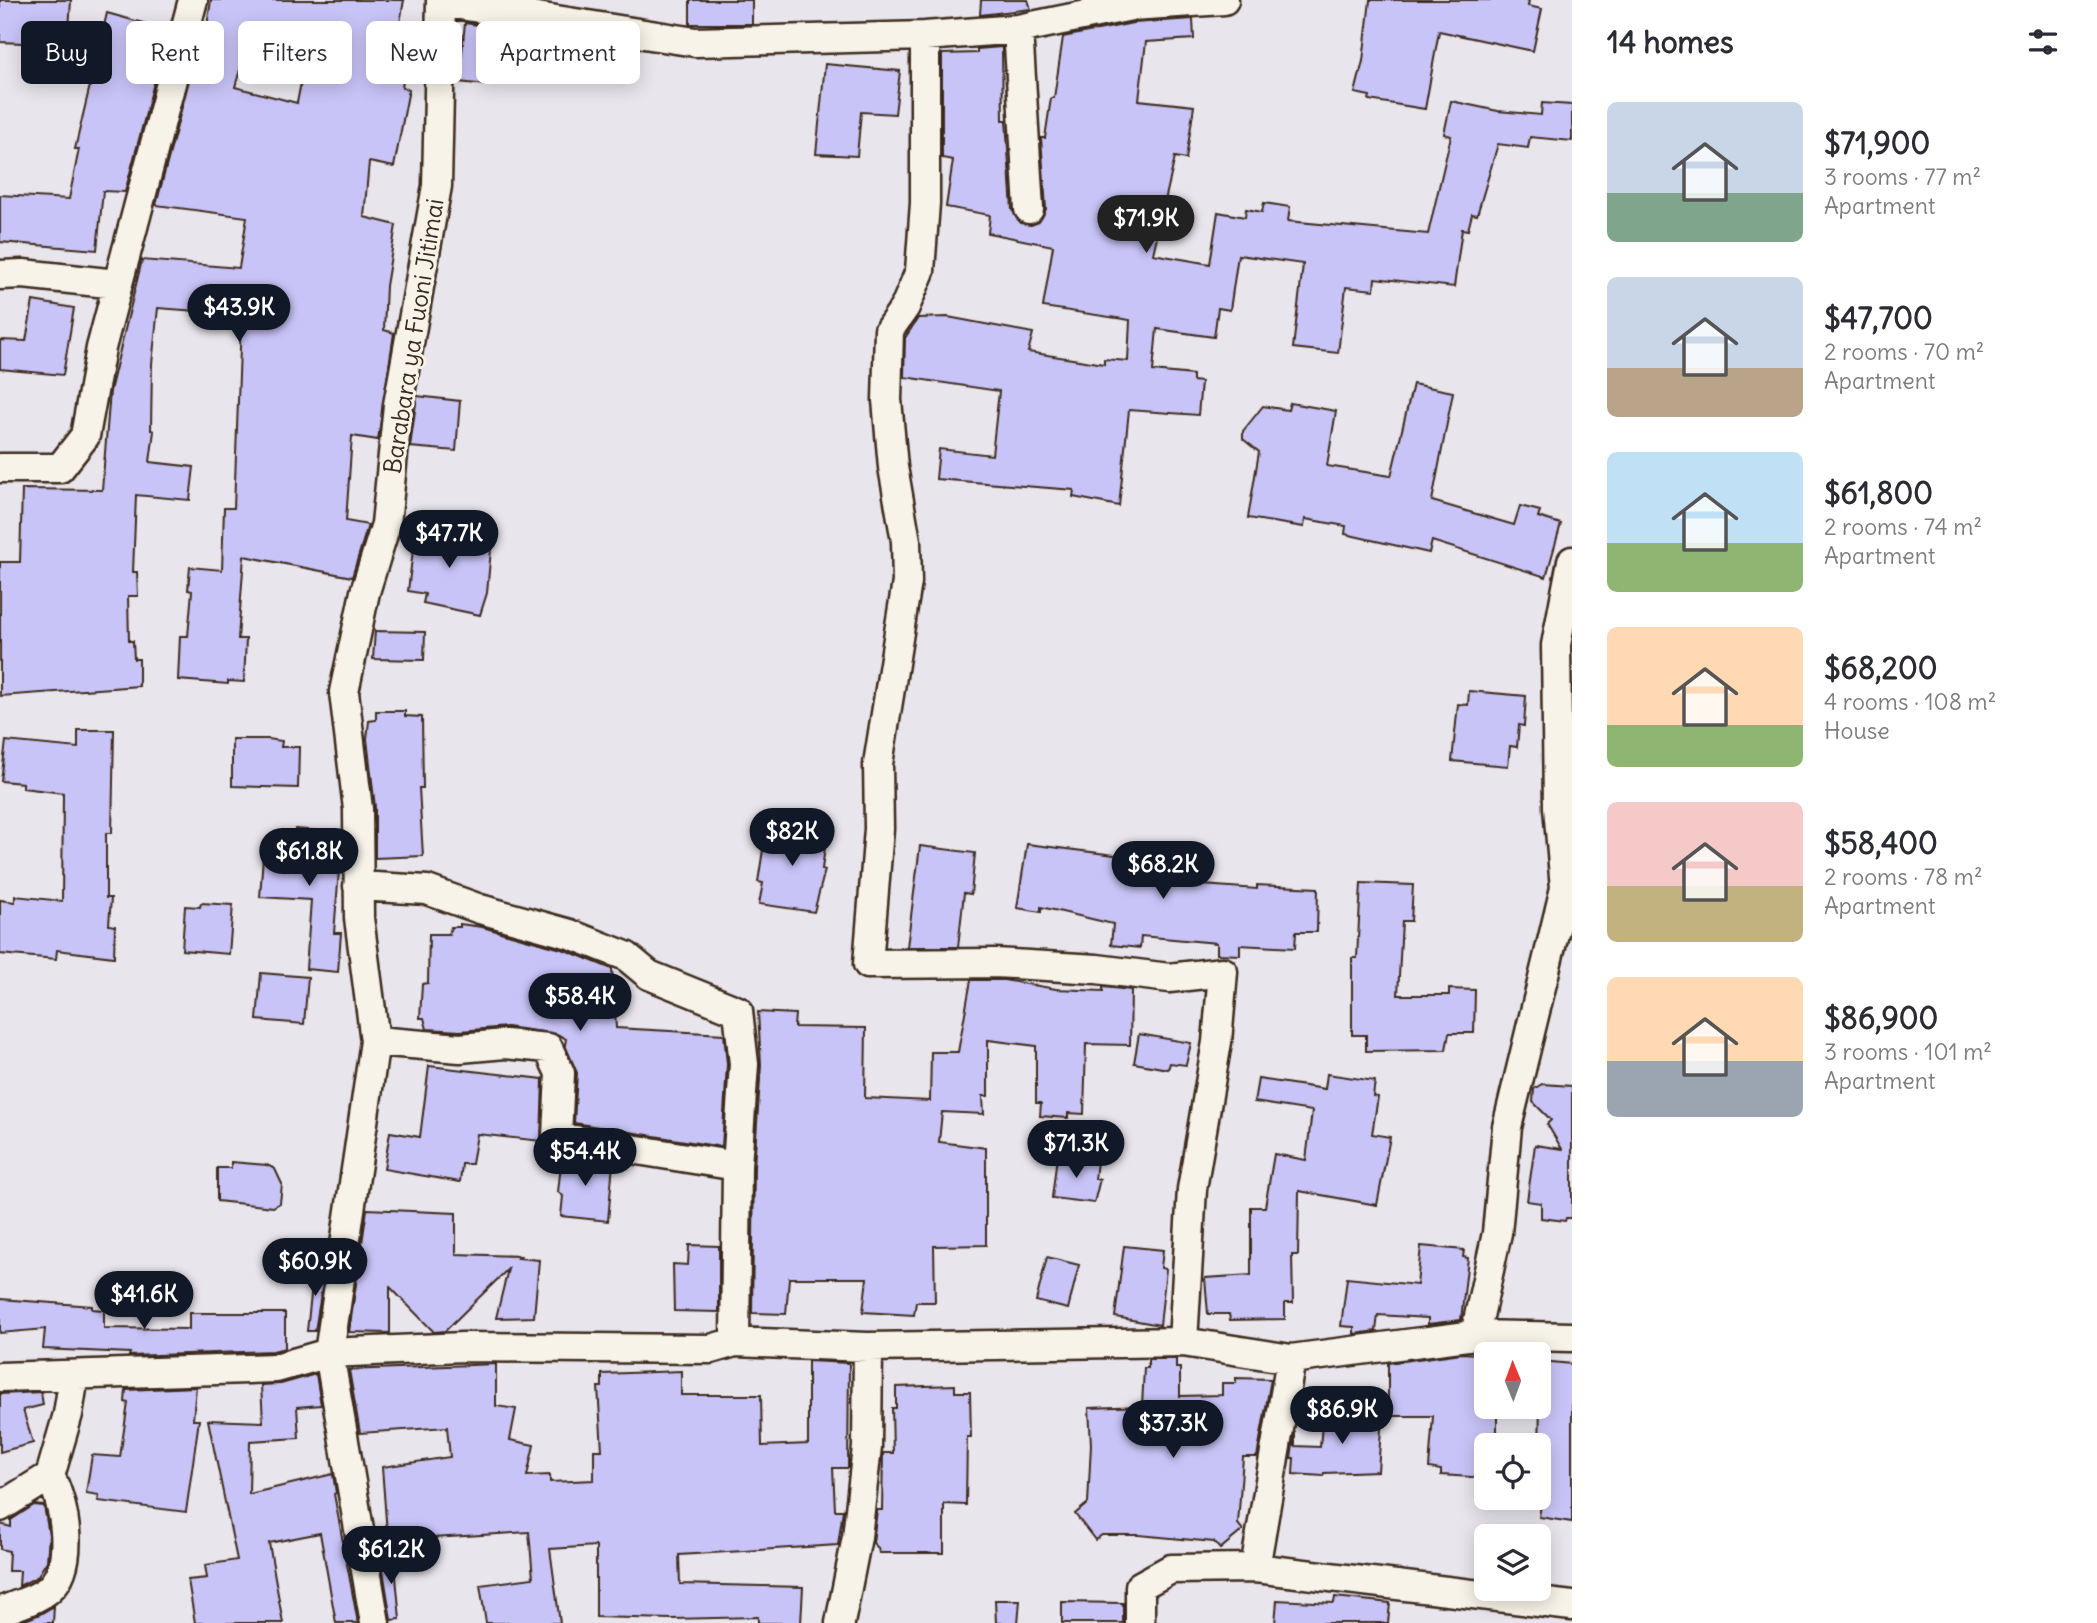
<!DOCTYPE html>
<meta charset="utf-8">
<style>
body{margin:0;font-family:Delius,sans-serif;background:#f2f2f3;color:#2b2b33;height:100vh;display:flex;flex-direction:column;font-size:26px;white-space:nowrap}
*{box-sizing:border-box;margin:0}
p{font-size:23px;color:#7c7c81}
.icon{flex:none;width:38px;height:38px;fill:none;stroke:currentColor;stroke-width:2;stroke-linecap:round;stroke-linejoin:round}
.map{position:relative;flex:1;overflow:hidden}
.details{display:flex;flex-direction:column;background:#fff;width:525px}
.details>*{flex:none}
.guide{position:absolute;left:21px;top:21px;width:665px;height:63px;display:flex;gap:14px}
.needle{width:46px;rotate:359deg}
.fabs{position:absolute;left:1474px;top:1342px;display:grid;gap:14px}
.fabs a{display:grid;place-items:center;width:77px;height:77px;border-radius:10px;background:#fff;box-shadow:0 4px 18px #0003;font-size:35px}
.price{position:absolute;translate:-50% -60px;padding:0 16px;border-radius:24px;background:#111827;color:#fff;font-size:23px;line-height:46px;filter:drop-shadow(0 2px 4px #0008)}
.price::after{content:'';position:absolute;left:50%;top:42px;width:21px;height:16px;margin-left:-10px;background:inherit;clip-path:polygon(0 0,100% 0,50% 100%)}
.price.current{background:#222;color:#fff}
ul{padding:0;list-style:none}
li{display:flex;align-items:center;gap:21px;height:175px;padding:0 35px}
li span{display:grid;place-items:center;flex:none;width:196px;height:140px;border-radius:10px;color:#555}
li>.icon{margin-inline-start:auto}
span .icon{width:84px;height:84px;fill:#fffc;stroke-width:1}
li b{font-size:30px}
h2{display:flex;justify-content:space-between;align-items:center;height:84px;padding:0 35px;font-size:30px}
.tag{padding:0 24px;border-radius:10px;background:#fff;box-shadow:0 4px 18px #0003;font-size:24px;line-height:63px}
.tag.current{background:#111827;color:#fff}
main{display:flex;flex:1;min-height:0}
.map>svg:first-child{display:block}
.building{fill:#c9c4f7;stroke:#3b2a1e;stroke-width:2;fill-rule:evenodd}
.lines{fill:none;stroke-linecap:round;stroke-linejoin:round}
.minor-casing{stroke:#3b2a1e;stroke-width:33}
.minor{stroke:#f7f3e8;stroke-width:28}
.labels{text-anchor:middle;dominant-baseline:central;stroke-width:6;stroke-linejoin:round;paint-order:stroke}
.street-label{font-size:24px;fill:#3b2a1e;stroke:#f7f3e8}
</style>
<main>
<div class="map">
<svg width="1572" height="1623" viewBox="0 0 1572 1623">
<rect width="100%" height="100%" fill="#e9e5ec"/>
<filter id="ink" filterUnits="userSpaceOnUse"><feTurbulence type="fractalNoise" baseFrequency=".0143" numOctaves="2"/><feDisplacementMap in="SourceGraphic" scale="14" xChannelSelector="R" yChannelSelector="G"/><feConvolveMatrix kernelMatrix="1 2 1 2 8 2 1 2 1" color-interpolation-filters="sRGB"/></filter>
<g filter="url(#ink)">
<!-- building -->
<path class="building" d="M0,0H71L68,45L0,42Z
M211,0H404L397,40L408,42L402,88L409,89L394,167L369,162L364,217L396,225L386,286L384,330L394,333L378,440L352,436L346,521L368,525L352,577L244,556L238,639H246L244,682L228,681V684L178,680L180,636H188L192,591L188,590L190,567L222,570L224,508H234L241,321L223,319V313L158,308L152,364L151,430L154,431L150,462L194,467L190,500L136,495L133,572H137L138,596H128L129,641H133L134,659H139V686L0,696V562H20L22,489L102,490L110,391L142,260L239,268L247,217L156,205L200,39L205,40ZM249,39L307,51L297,103L235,87Z
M690,0H752V24H690Z
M981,0H1028L1031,9L980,15Z
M1370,0H1529L1528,6L1542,9L1533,51L1439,31L1425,109L1369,100L1370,96L1355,93L1363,61Z
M107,13L168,30L125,192L103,191L97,250L0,242V195L69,199L79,149H75Z
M1193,19L1194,39L1146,42L1139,100L1194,106L1186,159L1175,157L1153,254L1210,264L1218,212L1245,217L1246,209L1262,212L1264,203L1290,207L1288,221L1428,234L1451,136L1444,134L1451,101L1498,111L1541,115L1542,103L1572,105V141L1530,137L1528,148L1498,144L1477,215L1472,214L1468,230L1462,229L1454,287L1375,278L1374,290L1346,287L1338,353L1293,348L1303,264L1238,255L1230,310L1218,308L1214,337L1157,329L1153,371L1193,375V381L1201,382L1198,415L1129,410L1119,506L1073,497L1074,490L936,479L939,449L992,455L999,391L904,377L905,338L918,318L948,317L1033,333L1028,352L1104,364V359L1128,361L1130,320L1043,307L1053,246L988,233L990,215L946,207L953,160L942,158V54L977,53V49L1002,47L1003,120H1006L1012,210L1021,223L1031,225L1039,222L1046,209L1041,138H1045L1051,98H1054L1063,37L1133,23Z
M465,23L492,27L486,85L459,82Z
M825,64L900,71L895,114L861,112L857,156L816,154Z
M33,301L74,308L63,375L0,369V340L26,341Z
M1413,384L1453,392L1432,501L1514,525L1520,506L1540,511L1538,517L1561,524L1546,577L1432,541L1429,553L1345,534L1346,526L1305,519L1304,527L1248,518L1259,452L1243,439V431L1263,406L1288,410L1290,403L1336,411L1327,466L1391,476Z
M417,396L460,401L456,451L410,447Z
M416,526L470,531L469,547L491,549L487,593L480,615L423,603L425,594L408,591Z
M375,631L425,632L424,660L373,659Z
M1469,691L1526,696L1524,726L1519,725L1517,747L1510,746L1508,766L1452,761L1458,704L1468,705Z
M376,711H405V716L422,717L423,788H419L423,856L375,858V807L367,739L369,721L376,720Z
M78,730H114L112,833H106V898H111L109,925L115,926L114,957L57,950L56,959L0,954V900L15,902V896L62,901L63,793L23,788V783L1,781L6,741L78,748Z
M232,739H268L282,741L281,747H299L298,788L232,786Z
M767,824L827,833L822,869L825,870L814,912L759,904L763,883L758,882Z
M295,829L342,833L334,933H341L338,972L306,969L311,900L260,897L264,842L294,845Z
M1027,844L1123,856V852L1147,855L1146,860L1165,862L1164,876L1203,880V885L1257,889V885L1318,888L1317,932H1296L1295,948L1240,945V955L1217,954V943L1141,936L1140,948L1111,945L1113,924L1041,907V912L1017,908Z
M920,846L975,853L971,894L964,893L958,947H907Z
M1361,883L1413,885L1411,921H1402L1398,995H1449V989L1475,990L1474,1033H1449L1446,1050L1366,1051V1035H1352V958H1357Z
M201,903L233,905L229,954L182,950L185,906L200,907Z
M460,924L482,927L565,950L612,969L616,1028L724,1034L727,1064L722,1147L574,1123L577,1073L565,1045L566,1039L557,1034L507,1027L460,1031L427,1029L424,1018H420L422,984L428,983L429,934H449L451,927H460Z
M261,973L308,977L304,1024L257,1020Z
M971,980H1004L1056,989L1103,991V987L1131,990L1130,1045L1086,1044L1084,1114L1068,1113V1118L1040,1116L1041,1103H1036V1046L988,1040V1096H983L984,1114L942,1112L939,1142L986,1148V1245L934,1246L935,1302H916L914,1315L863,1312L867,1278H789L786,1314L752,1313L754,1167L761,1065L758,1012L795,1014L794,1027L866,1028L865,1098L930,1101L931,1052H958Z
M1139,1034L1191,1043L1186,1065L1170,1063L1168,1069L1134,1063Z
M429,1066L543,1079L541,1141L477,1134L472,1164H462L460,1182L384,1169L390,1132L420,1137Z
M1327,1074L1375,1081L1373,1096L1378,1097L1372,1134L1390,1137L1377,1205L1299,1191L1298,1255H1292L1293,1303H1285V1319L1230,1320L1229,1314H1208L1205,1278L1251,1275V1207H1265L1274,1154L1306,1160L1312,1111L1254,1102L1258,1079L1325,1089Z
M1542,1084L1572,1086V1218H1566L1565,1221L1541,1218V1203L1527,1201L1535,1145L1562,1149L1547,1124L1551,1120L1533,1102L1534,1089Z
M552,1152L613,1163L608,1221L561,1216L563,1196L558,1192L562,1155Z
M1057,1156L1097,1161L1095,1179H1100L1094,1203L1052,1198Z
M231,1162L267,1165L275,1169L282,1184L280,1203L273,1207L217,1201V1168H231Z
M367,1209L456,1213V1254L520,1256L518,1258L539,1260L534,1317L496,1318L508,1269L445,1331L434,1332L390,1287V1333L349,1332Z
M689,1245L719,1246V1312L674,1311L673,1264L688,1265Z
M1124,1246L1163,1250L1161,1268L1166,1269L1160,1325L1115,1317Z
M1421,1246L1464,1250L1463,1257L1468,1258L1461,1320L1428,1324V1318L1378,1315L1376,1331L1354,1334V1327L1341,1326L1347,1278L1417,1285Z
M1047,1257L1079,1265L1068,1309L1036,1301Z
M314,1268L325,1269L315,1331H307Z
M0,1299L92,1306V1309L104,1310V1328L189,1329V1313H285V1348L273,1351L129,1356L130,1353L43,1349L45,1329L0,1333Z
M1462,1353L1477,1354V1360H1486V1407H1497V1446H1486V1478L1441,1475V1470L1429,1468L1433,1416H1388V1363Z
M1148,1359H1176V1368H1180V1396L1222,1395V1383H1236V1378L1271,1379L1257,1457H1243L1238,1524L1243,1530L1220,1549L1214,1542L1139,1535H1102L1095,1540L1075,1514L1088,1503L1091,1445L1089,1408L1142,1406L1144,1368H1148Z
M808,1361L849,1363L848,1468H833L835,1510H843L838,1545L679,1555L680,1584L803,1587L801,1623H758V1617L671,1619L596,1617V1546L550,1549L560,1623H486L480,1585L533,1578L529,1532L433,1538L434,1545L388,1547L382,1467L450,1457L447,1427L360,1433L349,1370L496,1364V1406L516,1409L510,1440L534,1445L527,1476L550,1475V1482L594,1480V1450H602L598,1387H602V1374L681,1371V1395H761L762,1446L808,1444Z
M1541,1361L1572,1364V1522L1539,1517L1543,1492H1538Z
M316,1374L321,1405L297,1407L299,1438L250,1441L249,1494L333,1474L336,1493L334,1494L358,1623H336L320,1533L269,1543L283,1623H195L188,1580L207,1578L205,1565L237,1560L208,1420L263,1422L261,1385L281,1384Z
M955,1385V1392H970L971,1437H967L966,1505L944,1504V1553H879L878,1548L873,1543L877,1510H882L883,1453H893L892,1408H896V1387Z
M196,1387L193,1420H199L186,1512L98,1501L99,1495L86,1493L92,1455L120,1457L128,1403L125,1402L126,1390Z
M41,1392L43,1405L23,1410L33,1443L0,1452V1394Z
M1323,1414H1382L1378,1471L1324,1473L1323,1476L1293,1474L1294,1458H1291L1295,1432V1446L1320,1447Z
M34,1505L44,1506L49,1535L47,1561L37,1577L19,1586L20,1571H8L9,1551L0,1549V1524L11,1527V1520Z
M394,1556L400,1619L391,1620L381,1557Z
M1335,1597L1390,1603L1388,1623H1275L1277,1600L1334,1603Z
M995,1600H1020L1018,1623H996Z
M1062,1602L1123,1603V1623H1062Z
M54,1606L53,1623H18L40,1614Z"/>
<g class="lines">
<!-- minor casing -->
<g class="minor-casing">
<path id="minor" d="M441,2L695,42L925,36L1018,29L1131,6L1224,0
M1018,29L1029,209
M925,36V203L920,271L905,307L889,330L887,400L893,467L906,541L907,582L878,764L879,829L868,964L995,963L1097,969L1169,978L1223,972L1217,1042L1192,1189L1183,1342
M0,275L23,274L117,284
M0,468H60L85,436L101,348L193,0
M358,886L427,890L480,909L570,934L626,956L649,975L738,1011L744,1064L737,1166L735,1342
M375,1041L460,1048L505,1044L548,1048L560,1073L557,1137L737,1166
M1475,1335L1497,1233L1507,1127L1565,888L1558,807L1556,645L1572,561
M0,1377L276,1368L329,1353L463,1347L711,1349L735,1342L868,1347L1183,1342L1291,1359L1475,1335L1572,1337
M0,1507L50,1476L68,1414L74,1376
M1255,1568L1291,1359
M0,1612C15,1605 38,1599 49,1589C76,1565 65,1504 50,1476
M375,1623L329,1353L375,1041L359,918L358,809L344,692L365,592L386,524L398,405L437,186L441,0
M840,1623L857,1537L867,1447L868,1347
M1140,1623V1586L1171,1569L1255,1568L1572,1606"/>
</g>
<!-- minor -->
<use href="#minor" class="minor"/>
</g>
</g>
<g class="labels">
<!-- street labels -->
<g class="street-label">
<text transform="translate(413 336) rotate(-81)">Barabara ya Fuoni Jitimai</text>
</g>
</g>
</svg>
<div class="fabs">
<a><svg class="needle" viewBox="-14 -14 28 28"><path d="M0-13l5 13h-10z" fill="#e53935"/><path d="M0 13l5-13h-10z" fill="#7c7c81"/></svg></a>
<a><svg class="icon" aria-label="locate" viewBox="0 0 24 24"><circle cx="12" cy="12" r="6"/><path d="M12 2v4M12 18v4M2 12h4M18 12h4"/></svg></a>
<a><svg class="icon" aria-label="layers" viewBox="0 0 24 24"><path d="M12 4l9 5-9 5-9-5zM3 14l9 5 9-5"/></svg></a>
</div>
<b class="price current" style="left:1146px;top:255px">$71.9K</b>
<b class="price" style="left:239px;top:344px">$43.9K</b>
<b class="price" style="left:449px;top:570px">$47.7K</b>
<b class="price" style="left:792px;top:868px">$82K</b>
<b class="price" style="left:309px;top:888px">$61.8K</b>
<b class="price" style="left:1163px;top:901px">$68.2K</b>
<b class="price" style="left:580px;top:1033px">$58.4K</b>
<b class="price" style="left:1076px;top:1180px">$71.3K</b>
<b class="price" style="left:585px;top:1188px">$54.4K</b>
<b class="price" style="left:315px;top:1298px">$60.9K</b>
<b class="price" style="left:144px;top:1331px">$41.6K</b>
<b class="price" style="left:1342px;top:1446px">$86.9K</b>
<b class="price" style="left:1173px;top:1460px">$37.3K</b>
<b class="price" style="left:391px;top:1586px">$61.2K</b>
<div class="guide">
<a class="tag current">Buy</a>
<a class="tag">Rent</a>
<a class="tag">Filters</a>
<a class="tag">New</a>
<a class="tag">Apartment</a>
</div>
</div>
<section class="details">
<h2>14 homes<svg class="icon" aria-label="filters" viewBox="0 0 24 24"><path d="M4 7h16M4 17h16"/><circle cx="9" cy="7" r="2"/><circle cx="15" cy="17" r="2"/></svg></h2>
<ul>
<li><span style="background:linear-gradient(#c9d6e8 65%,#7fa58c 0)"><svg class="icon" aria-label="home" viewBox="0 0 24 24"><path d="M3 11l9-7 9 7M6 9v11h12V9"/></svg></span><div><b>$71,900</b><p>3 rooms · 77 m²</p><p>Apartment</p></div></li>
<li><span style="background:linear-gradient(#c9d6e8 65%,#b9a48a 0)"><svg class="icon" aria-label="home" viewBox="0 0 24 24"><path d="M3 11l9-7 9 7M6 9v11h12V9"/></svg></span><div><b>$47,700</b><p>2 rooms · 70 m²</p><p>Apartment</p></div></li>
<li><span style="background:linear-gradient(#bfe0f5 65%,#8fb573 0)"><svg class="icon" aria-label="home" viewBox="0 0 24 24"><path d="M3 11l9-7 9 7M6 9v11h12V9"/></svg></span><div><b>$61,800</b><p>2 rooms · 74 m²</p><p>Apartment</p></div></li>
<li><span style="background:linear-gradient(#ffd9b3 70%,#8fb573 0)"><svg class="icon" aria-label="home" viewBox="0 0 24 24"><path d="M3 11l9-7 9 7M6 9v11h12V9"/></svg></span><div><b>$68,200</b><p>4 rooms · 108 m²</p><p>House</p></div></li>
<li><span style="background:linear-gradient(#f6c9c9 60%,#c2b280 0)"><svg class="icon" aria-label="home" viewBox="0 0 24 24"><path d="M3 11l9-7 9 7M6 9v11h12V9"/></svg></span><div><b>$58,400</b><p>2 rooms · 78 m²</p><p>Apartment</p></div></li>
<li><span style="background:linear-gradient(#ffd9b3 60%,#9aa5b1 0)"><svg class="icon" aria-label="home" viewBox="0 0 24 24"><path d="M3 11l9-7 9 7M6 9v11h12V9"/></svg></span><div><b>$86,900</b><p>3 rooms · 101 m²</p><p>Apartment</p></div></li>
</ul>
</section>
</main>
